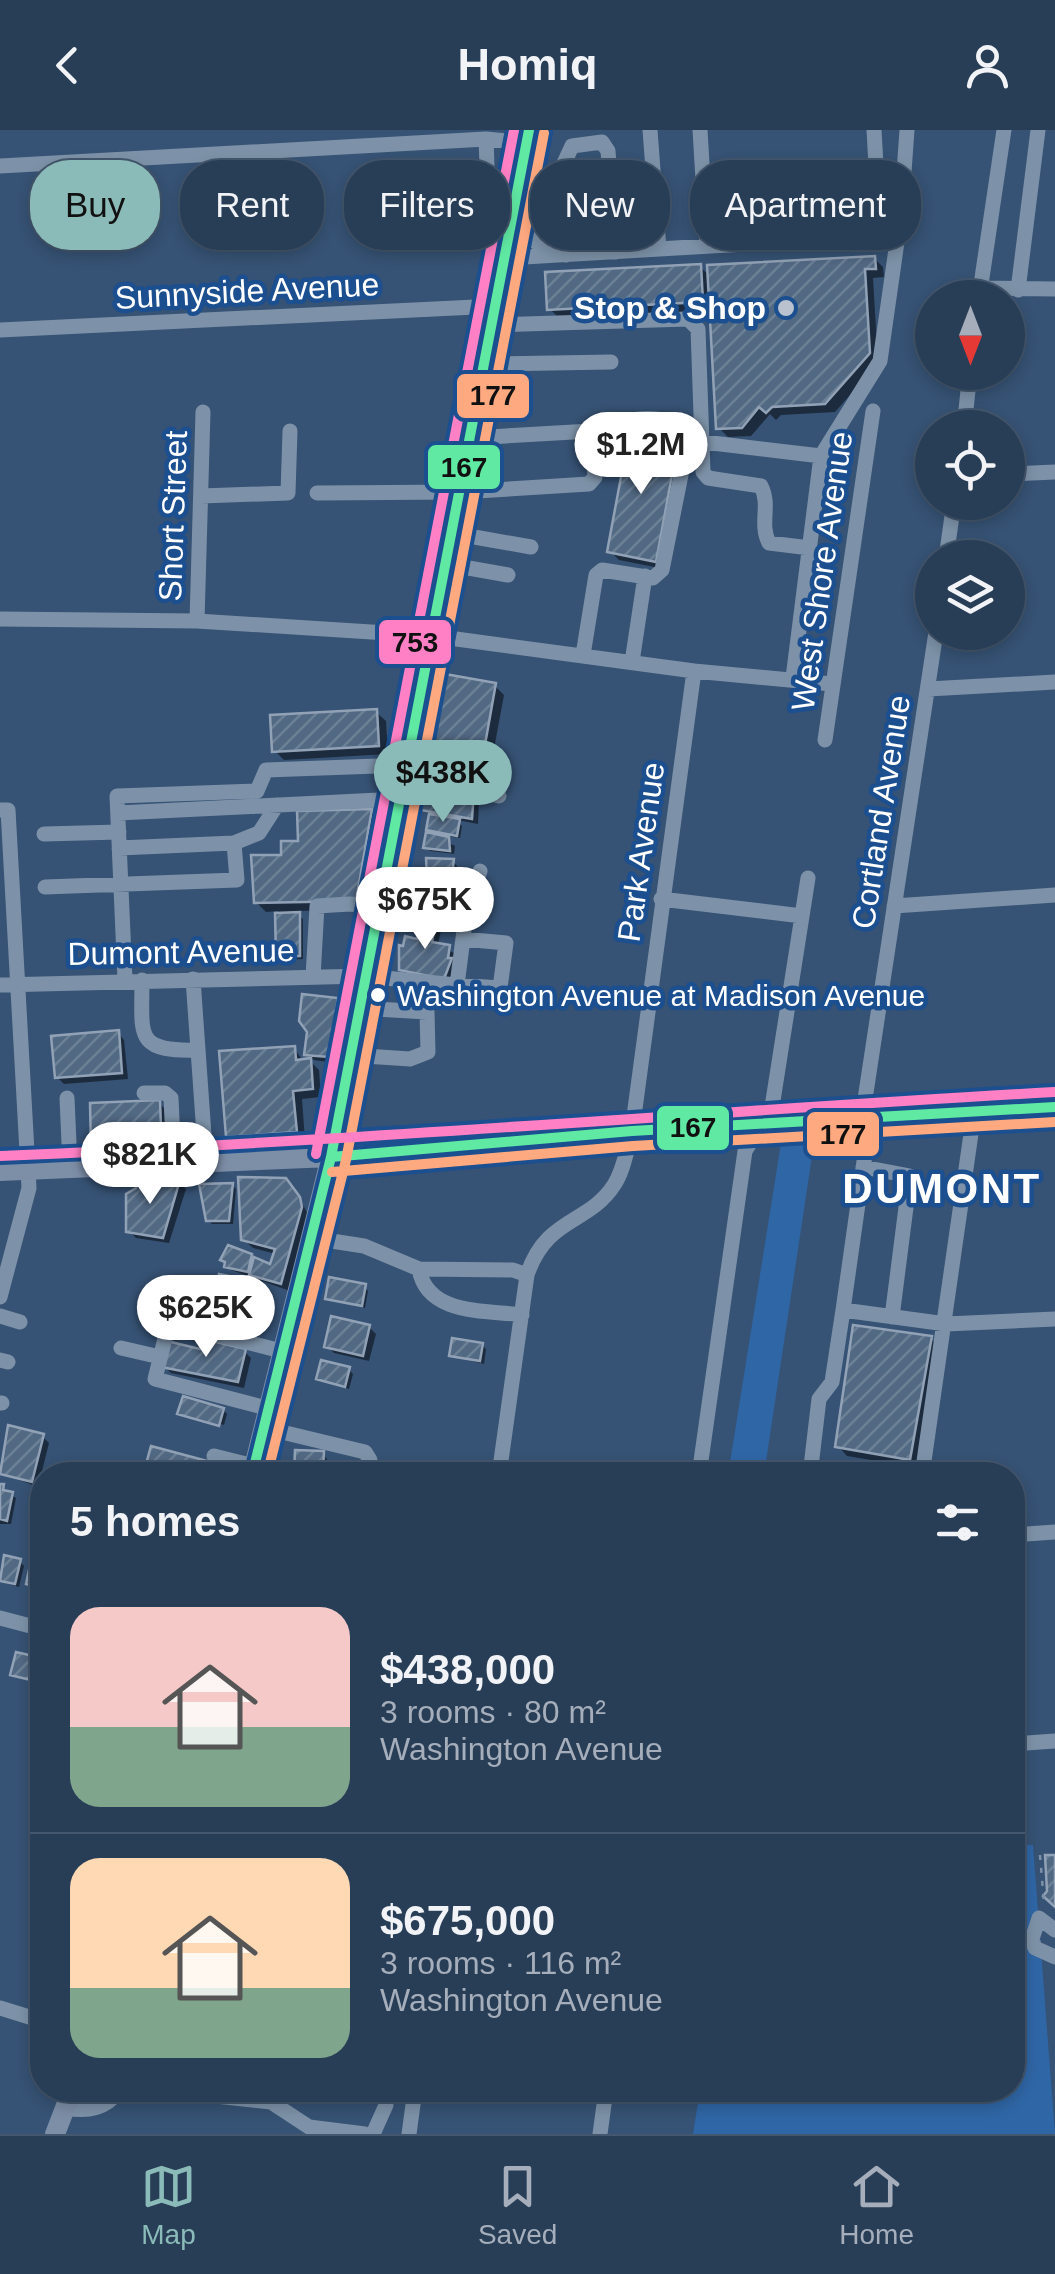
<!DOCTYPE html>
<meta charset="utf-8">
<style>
body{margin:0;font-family:Helvetica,sans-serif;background:#30455d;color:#f1f3f6;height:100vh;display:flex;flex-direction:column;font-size:38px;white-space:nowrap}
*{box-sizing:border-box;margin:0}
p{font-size:32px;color:#a5aeba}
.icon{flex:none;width:55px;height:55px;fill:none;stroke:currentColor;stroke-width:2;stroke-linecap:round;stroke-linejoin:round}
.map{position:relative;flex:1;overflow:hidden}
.sheet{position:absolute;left:30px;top:1332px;width:995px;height:640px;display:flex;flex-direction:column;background:#283e57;border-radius:40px;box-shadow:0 5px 15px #0003,0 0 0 2px #44576d}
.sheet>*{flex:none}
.banner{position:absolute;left:30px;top:30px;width:995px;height:90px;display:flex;gap:20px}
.needle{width:65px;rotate:180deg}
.controls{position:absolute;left:915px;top:150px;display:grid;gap:20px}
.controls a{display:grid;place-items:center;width:110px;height:110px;border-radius:50%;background:#283e57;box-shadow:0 5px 15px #0003,0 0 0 2px #44576d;font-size:50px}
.price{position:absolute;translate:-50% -85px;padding:0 22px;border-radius:35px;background:#fff;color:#222;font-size:32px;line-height:65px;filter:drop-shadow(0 2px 5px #0008)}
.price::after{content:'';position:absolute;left:50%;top:60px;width:30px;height:22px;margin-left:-15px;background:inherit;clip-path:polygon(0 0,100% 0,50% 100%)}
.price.current{background:#8bbbb9;color:#111}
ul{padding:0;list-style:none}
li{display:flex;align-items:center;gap:30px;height:250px;padding:0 40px}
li+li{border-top:2px solid #44576d}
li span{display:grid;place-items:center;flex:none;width:280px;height:200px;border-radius:30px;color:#555}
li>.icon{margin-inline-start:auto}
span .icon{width:120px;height:120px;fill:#fffc;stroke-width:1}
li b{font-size:42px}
h2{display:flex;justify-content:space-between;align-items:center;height:120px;padding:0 40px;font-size:42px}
.pill{padding:0 35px;border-radius:40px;background:#283e57;box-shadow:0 5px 15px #0003,0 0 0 2px #44576d;font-size:35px;line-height:90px}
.pill.current{background:#8bbbb9;color:#111}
header{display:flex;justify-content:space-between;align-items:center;height:130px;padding:0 40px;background:#283e57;font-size:45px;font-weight:800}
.dock{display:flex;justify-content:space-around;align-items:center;height:140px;border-top:2px solid #44576d;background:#283e57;font-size:28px;color:#a5aeba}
.dock a{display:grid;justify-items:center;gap:5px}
.dock .current{color:#8bbbb9}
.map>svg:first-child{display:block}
.park{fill:#2f66a5}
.shadow{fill:#0007}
.building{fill:url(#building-hatch);stroke:#92a2b6;stroke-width:2.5}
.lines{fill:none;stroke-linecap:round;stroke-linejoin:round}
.path{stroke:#7d92a8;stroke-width:2.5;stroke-dasharray:5 8;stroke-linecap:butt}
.minor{stroke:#7d92a8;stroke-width:15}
.major{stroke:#7d8ea7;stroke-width:20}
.bus-1-casing{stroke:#1b4f8f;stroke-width:18}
.bus-2-casing{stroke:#1b4f8f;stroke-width:18}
.bus-3-casing{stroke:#1b4f8f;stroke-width:18}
.bus-1{stroke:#60e9a3;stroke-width:10}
.bus-2{stroke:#ffa980;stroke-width:10}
.bus-3{stroke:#ff80c5;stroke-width:10}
.poi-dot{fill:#b9c2ce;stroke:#1b4f8f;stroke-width:4}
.bus-dot{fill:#fff;stroke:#1b4f8f;stroke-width:4}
.labels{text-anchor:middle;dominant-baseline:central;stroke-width:9;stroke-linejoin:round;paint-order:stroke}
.bus-label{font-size:30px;fill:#fff;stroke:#1b4f8f;text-anchor:start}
.street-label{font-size:32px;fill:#fff;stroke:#1b4f8f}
.poi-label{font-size:32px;font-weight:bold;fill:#fff;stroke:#1b4f8f;text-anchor:end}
.district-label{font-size:42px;font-weight:bold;letter-spacing:2.5px;fill:#fff;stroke:#1b4f8f}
.line-badge{stroke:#1b4f8f;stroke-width:4}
.pale-badge-label{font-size:28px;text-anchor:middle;font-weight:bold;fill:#111}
</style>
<header><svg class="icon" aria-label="back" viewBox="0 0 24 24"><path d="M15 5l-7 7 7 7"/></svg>Homiq<svg class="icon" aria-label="person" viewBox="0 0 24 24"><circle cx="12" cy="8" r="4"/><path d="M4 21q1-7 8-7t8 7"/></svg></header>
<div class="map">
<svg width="1055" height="2004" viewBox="0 0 1055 2004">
<defs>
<pattern id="building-hatch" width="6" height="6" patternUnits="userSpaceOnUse" patternTransform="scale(2.5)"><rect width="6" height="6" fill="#526984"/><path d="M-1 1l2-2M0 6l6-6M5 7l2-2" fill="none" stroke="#6c8096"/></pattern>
</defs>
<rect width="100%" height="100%" fill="#365274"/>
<!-- park -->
<path class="park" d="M781,1013H814L764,1345H728Z
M1013,1715H1033L1055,2004H693L700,1960H1012Z"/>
<!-- shadow -->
<path class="shadow" d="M874,128L883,137L884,147L873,148L878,233L835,282L781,285L776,290L770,284L751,306L728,307L719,298L712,181L559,188L550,179L700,137L710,146Z
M642,302L651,311L652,321L676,320L686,330L665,439L619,430L610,421L624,347Z
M494,555L504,565L486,662L439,653Z
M376,582L386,591L388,624L284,630L275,621Z
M473,665L479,672L478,694L457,690L462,696L460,708L440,705L439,708L455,716L454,724L430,721L426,717L438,708L429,699L431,686L424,679Z
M371,682L380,691L364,780L295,781L303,789V829L283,830L279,826L278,781L266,782L256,772L284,728Z
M453,732L457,736L454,757L429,746Z
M436,788L442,795L438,815L456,824L450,854L408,846L399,829L406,809L419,812Z
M305,867L337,870L344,877L335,933L314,930L307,924Z
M118,903L124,910L128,949L64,954L57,947Z
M294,918L303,931H310L319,940L321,967L302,969L305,1010L238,1015L228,1006Z
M159,973L168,982L171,1033L103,1028L94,1019Z
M148,1053L156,1062V1053H179L186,1059L169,1113L136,1108L129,1101Z
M232,1055L236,1059L233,1094H212L208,1090Z
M295,1060L310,1088L290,1161L231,1140L227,1136L251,1127L272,1138L276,1124L253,1118L243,1109Z
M227,1149L257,1168L251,1192L221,1185L207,1170Z
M364,1157L368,1161L365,1178L328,1168Z
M369,1197L376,1204L369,1231L334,1223L327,1216Z
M931,1209L940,1218L919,1338L847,1326L838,1316Z
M482,1215L486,1219L484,1234L452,1226Z
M244,1221L251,1228L244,1258L171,1243L164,1236L202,1222Z
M349,1240L353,1244L349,1259L318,1248Z
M223,1280L227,1284L224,1295L182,1283Z
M10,1298L42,1306L49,1313L38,1357L0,1343Z
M323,1324L332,1336L351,1337L359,1345H296Z
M0,1359L16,1368L11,1394H0Z
M20,1432L24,1436L19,1457L5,1453L1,1449Z
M18,1525L42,1530V1554L13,1544Z"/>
<!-- building -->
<path class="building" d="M875,126L876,139H865L870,223L825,274L772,277L766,283L759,277L742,298L716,299L707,135Z
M701,134L703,172L547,180L545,142Z
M643,299L644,317L677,318L656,432L607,422L621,347L617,302Z
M445,544L496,553L478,654L427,645Z
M377,579L379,616L272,622L270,585Z
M426,653L474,662L472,689L421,680Z
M372,679L356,771L254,773L251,725H281V711H298L297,681Z
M429,684L460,689L457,706L426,700Z
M426,702L449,707L450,721L423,718Z
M426,728L454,729L451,754H435L436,749L427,747Z
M300,782V826L276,827L275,783Z
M422,783L437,786L432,812L450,815L448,828H452L444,849L399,840V815L403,816L405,806L417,809Z
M302,864L338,868L329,927L304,925L307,902L299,891Z
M119,900L122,943L55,948L51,906Z
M295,916L296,930L311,928L313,959L293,961L297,1002L226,1007L219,921Z
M160,970L162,1025L106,1027L105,1019L91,1020L90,973Z
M238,1047L286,1048L300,1067L302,1077L281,1154L249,1145L254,1127L270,1134L275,1119L241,1110Z
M180,1050L163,1108L126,1102V1064L136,1058V1051H149V1058H154L153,1051Z
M233,1053L229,1091H206L199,1054Z
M228,1115L252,1124L248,1142L224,1137L225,1132L220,1130Z
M219,1144L229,1146L227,1153L252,1159L245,1187L211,1179L213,1173L204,1171L208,1158L216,1160Z
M329,1147L366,1154L362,1176L325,1169Z
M331,1186L370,1195L363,1226L324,1217Z
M853,1195L932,1206L910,1330L835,1317Z
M452,1208L483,1213L480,1231L449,1226Z
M203,1209L246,1219L238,1252L161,1237L167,1211L200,1219Z
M321,1230L350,1237L345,1257L316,1249Z
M183,1266L224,1278L219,1296L177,1284Z
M8,1295L44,1304L32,1352L0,1344Z
M151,1316L222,1335L220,1345H143Z
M295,1320L324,1321L323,1343L327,1333L353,1335L352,1345H294Z
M0,1354H4L3,1360L13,1362L7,1391L0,1389Z
M36,1407L42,1409V1458L26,1454Z
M4,1425L21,1429L15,1454L0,1451Z
M16,1522L42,1528L39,1552L10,1545Z
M42,1585V1622L36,1620Z
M1045,1725H1055V1777L1043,1766L1047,1761Z"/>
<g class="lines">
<!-- path -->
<path class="path" d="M1040,1725L1044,1773"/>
<!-- minor -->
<path class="minor" d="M650,0L659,119
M700,0L707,116
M874,0L880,106
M486,9L487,36
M0,36L486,9L528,13
M512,93L537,113L566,125L560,42L572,16L602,12L608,21L616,122
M506,128L898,105
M981,158L1055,159
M1018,160L1038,0
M979,168L1004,0
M493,195L688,189L698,199L703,342L708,348L761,356C771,376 759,393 769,413L810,418
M0,200L496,176
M485,234L611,232
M964,298L970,242
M704,312L821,326L793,548
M821,326L880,231L901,84L907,0
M1008,344L1055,342
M317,363L460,362L589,354L595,347L591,301L471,308
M201,366L288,363L290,301
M452,403L531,417
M946,428L954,372
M446,434L508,445
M0,489L197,491L434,506L694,541L832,554
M197,491L203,282
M583,525L596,445L602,440L653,448L662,440L687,315L686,301C657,279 623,291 591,301
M632,532L645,446
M928,559L1055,552
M825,610L873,281
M404,644L499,666
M0,680H8L29,1058L0,1167
M118,683L399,669
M44,704L119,702
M119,718L234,713L259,703L277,675
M384,747L467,763L473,761L480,741
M45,757L237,750L234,713
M661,769L802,786
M894,776L1055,765
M193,849L206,1033
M125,850L117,666L257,661L266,640L406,635
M142,850C142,906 134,922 198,920
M0,855L364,846L457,855L466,785L350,774L317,776L313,847
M457,855L500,858L506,813L463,809
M350,925L410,929L428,922L427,882L358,878
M144,963H165L171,968L174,1034
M67,968L70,1036
M862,989L936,502
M870,989L843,1180L946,1194L1055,1189
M863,1037L910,1046L892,1187
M312,1108L364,1116L419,1139L513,1140L527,1145
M419,1139C427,1185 484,1180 522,1185
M0,1186L20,1192
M121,1218L160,1227
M0,1230L8,1232
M0,1273H2
M270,1279L155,1249L169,1192L285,1222
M265,1298L365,1322L370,1330L368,1345
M214,1326L254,1336
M499,1345L527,1145C547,1086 588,1095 614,1055C624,1040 627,1018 632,1001L694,541
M699,1345L745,1021L772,977L808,748
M810,1345L819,1269L832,1252L843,1180
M922,1345L974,983
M1012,1405L1055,1402
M0,1488L42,1499
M1012,1614L1055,1611
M1055,1800L1039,1788L1032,1809L1035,1818L1055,1827
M0,1878L42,1891
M161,1960L271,1972L280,1960
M271,1972L309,1997L365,2004
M66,1978C89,1982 105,1979 120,1960
M373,2004L386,1975L385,1960
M409,2004L415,1960
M600,2004L606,1960"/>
<!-- major -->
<path class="major" d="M0,1041L331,1027L632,1001L1055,977
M252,1345L331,1027L529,0
M55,2004L72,1960"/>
<!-- bus-1 casing -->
<g class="bus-1-casing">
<path id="bus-1" d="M331,1027L632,1001L1055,977
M252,1345L331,1027L529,0"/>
</g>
<!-- bus-2 casing -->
<g class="bus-2-casing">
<path id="bus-2" d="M332,1042L633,1016L1055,992
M267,1345L346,1030L544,3"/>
</g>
<!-- bus-3 casing -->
<g class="bus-3-casing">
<path id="bus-3" d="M316,1024L514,0
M0,1026C352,1011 703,982 1054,962"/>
</g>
<!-- bus-1 -->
<use href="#bus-1" class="bus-1"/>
<!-- bus-2 -->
<use href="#bus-2" class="bus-2"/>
<!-- bus-3 -->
<use href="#bus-3" class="bus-3"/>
</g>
<!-- markers -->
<circle class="poi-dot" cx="786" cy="178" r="10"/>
<circle class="bus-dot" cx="378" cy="865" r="9"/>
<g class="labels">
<!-- bus labels -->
<g class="bus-label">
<text x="397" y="865">Washington Avenue at Madison Avenue</text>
</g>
<!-- street labels -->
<g class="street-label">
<text transform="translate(247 161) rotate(-3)">Sunnyside Avenue</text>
<text transform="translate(173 386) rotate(-88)">Short Street</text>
<text transform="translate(822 441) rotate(-82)">West Shore Avenue</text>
<text transform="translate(881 682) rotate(-81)">Cortland Avenue</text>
<text transform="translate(641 722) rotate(-82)">Park Avenue</text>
<text transform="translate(181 822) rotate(-1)">Dumont Avenue</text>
</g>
<!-- poi labels -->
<g class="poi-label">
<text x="766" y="178">Stop &amp; Shop</text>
</g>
<!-- district labels -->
<g class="district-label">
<text x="942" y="1058">DUMONT</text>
</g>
</g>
<g class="line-badge">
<rect x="455" y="242" width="76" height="48" rx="10" fill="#ffa980"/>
<rect x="426" y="313" width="76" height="48" rx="10" fill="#60e9a3"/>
<rect x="377" y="488" width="76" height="48" rx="10" fill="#ff80c5"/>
<rect x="655" y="974" width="76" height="48" rx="10" fill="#60e9a3"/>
<rect x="805" y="980" width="76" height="48" rx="10" fill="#ffa980"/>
</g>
<g class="pale-badge-label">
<text x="493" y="275">177</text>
<text x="464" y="347">167</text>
<text x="415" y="522">753</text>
<text x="693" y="1007">167</text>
<text x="843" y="1014">177</text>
</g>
</svg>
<div class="controls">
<a><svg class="needle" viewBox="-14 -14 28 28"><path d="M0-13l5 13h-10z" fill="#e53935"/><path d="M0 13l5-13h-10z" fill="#a5aeba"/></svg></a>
<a><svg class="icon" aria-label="locate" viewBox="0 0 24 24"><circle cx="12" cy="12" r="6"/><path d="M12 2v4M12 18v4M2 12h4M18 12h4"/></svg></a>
<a><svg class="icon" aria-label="layers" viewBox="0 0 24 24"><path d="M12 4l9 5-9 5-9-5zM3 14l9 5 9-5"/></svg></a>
</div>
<b class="price" style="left:641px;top:367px">$1.2M</b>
<b class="price current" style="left:443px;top:695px">$438K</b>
<b class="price" style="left:425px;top:822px">$675K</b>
<b class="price" style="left:150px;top:1077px">$821K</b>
<b class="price" style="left:206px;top:1230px">$625K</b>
<div class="banner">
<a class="pill current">Buy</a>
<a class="pill">Rent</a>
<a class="pill">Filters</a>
<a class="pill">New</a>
<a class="pill">Apartment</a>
</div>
<section class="sheet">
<h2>5 homes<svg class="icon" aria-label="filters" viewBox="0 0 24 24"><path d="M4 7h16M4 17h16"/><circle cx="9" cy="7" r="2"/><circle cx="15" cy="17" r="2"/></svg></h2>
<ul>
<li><span style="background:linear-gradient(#f6c9c9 60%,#7fa58c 0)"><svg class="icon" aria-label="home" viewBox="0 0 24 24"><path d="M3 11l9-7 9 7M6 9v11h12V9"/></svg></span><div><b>$438,000</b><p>3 rooms · 80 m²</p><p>Washington Avenue</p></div></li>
<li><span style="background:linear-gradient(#ffd9b3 65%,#7fa58c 0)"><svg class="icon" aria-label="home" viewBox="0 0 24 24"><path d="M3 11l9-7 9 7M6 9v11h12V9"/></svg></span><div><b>$675,000</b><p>3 rooms · 116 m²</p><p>Washington Avenue</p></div></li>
</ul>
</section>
</div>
<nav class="dock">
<a class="current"><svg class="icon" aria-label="map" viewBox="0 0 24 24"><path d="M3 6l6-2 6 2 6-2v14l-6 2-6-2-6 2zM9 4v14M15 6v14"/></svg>Map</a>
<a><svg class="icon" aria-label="saved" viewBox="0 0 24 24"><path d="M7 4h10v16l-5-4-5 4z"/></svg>Saved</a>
<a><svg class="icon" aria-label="home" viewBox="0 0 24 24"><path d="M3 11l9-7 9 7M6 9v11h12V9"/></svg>Home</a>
</nav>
